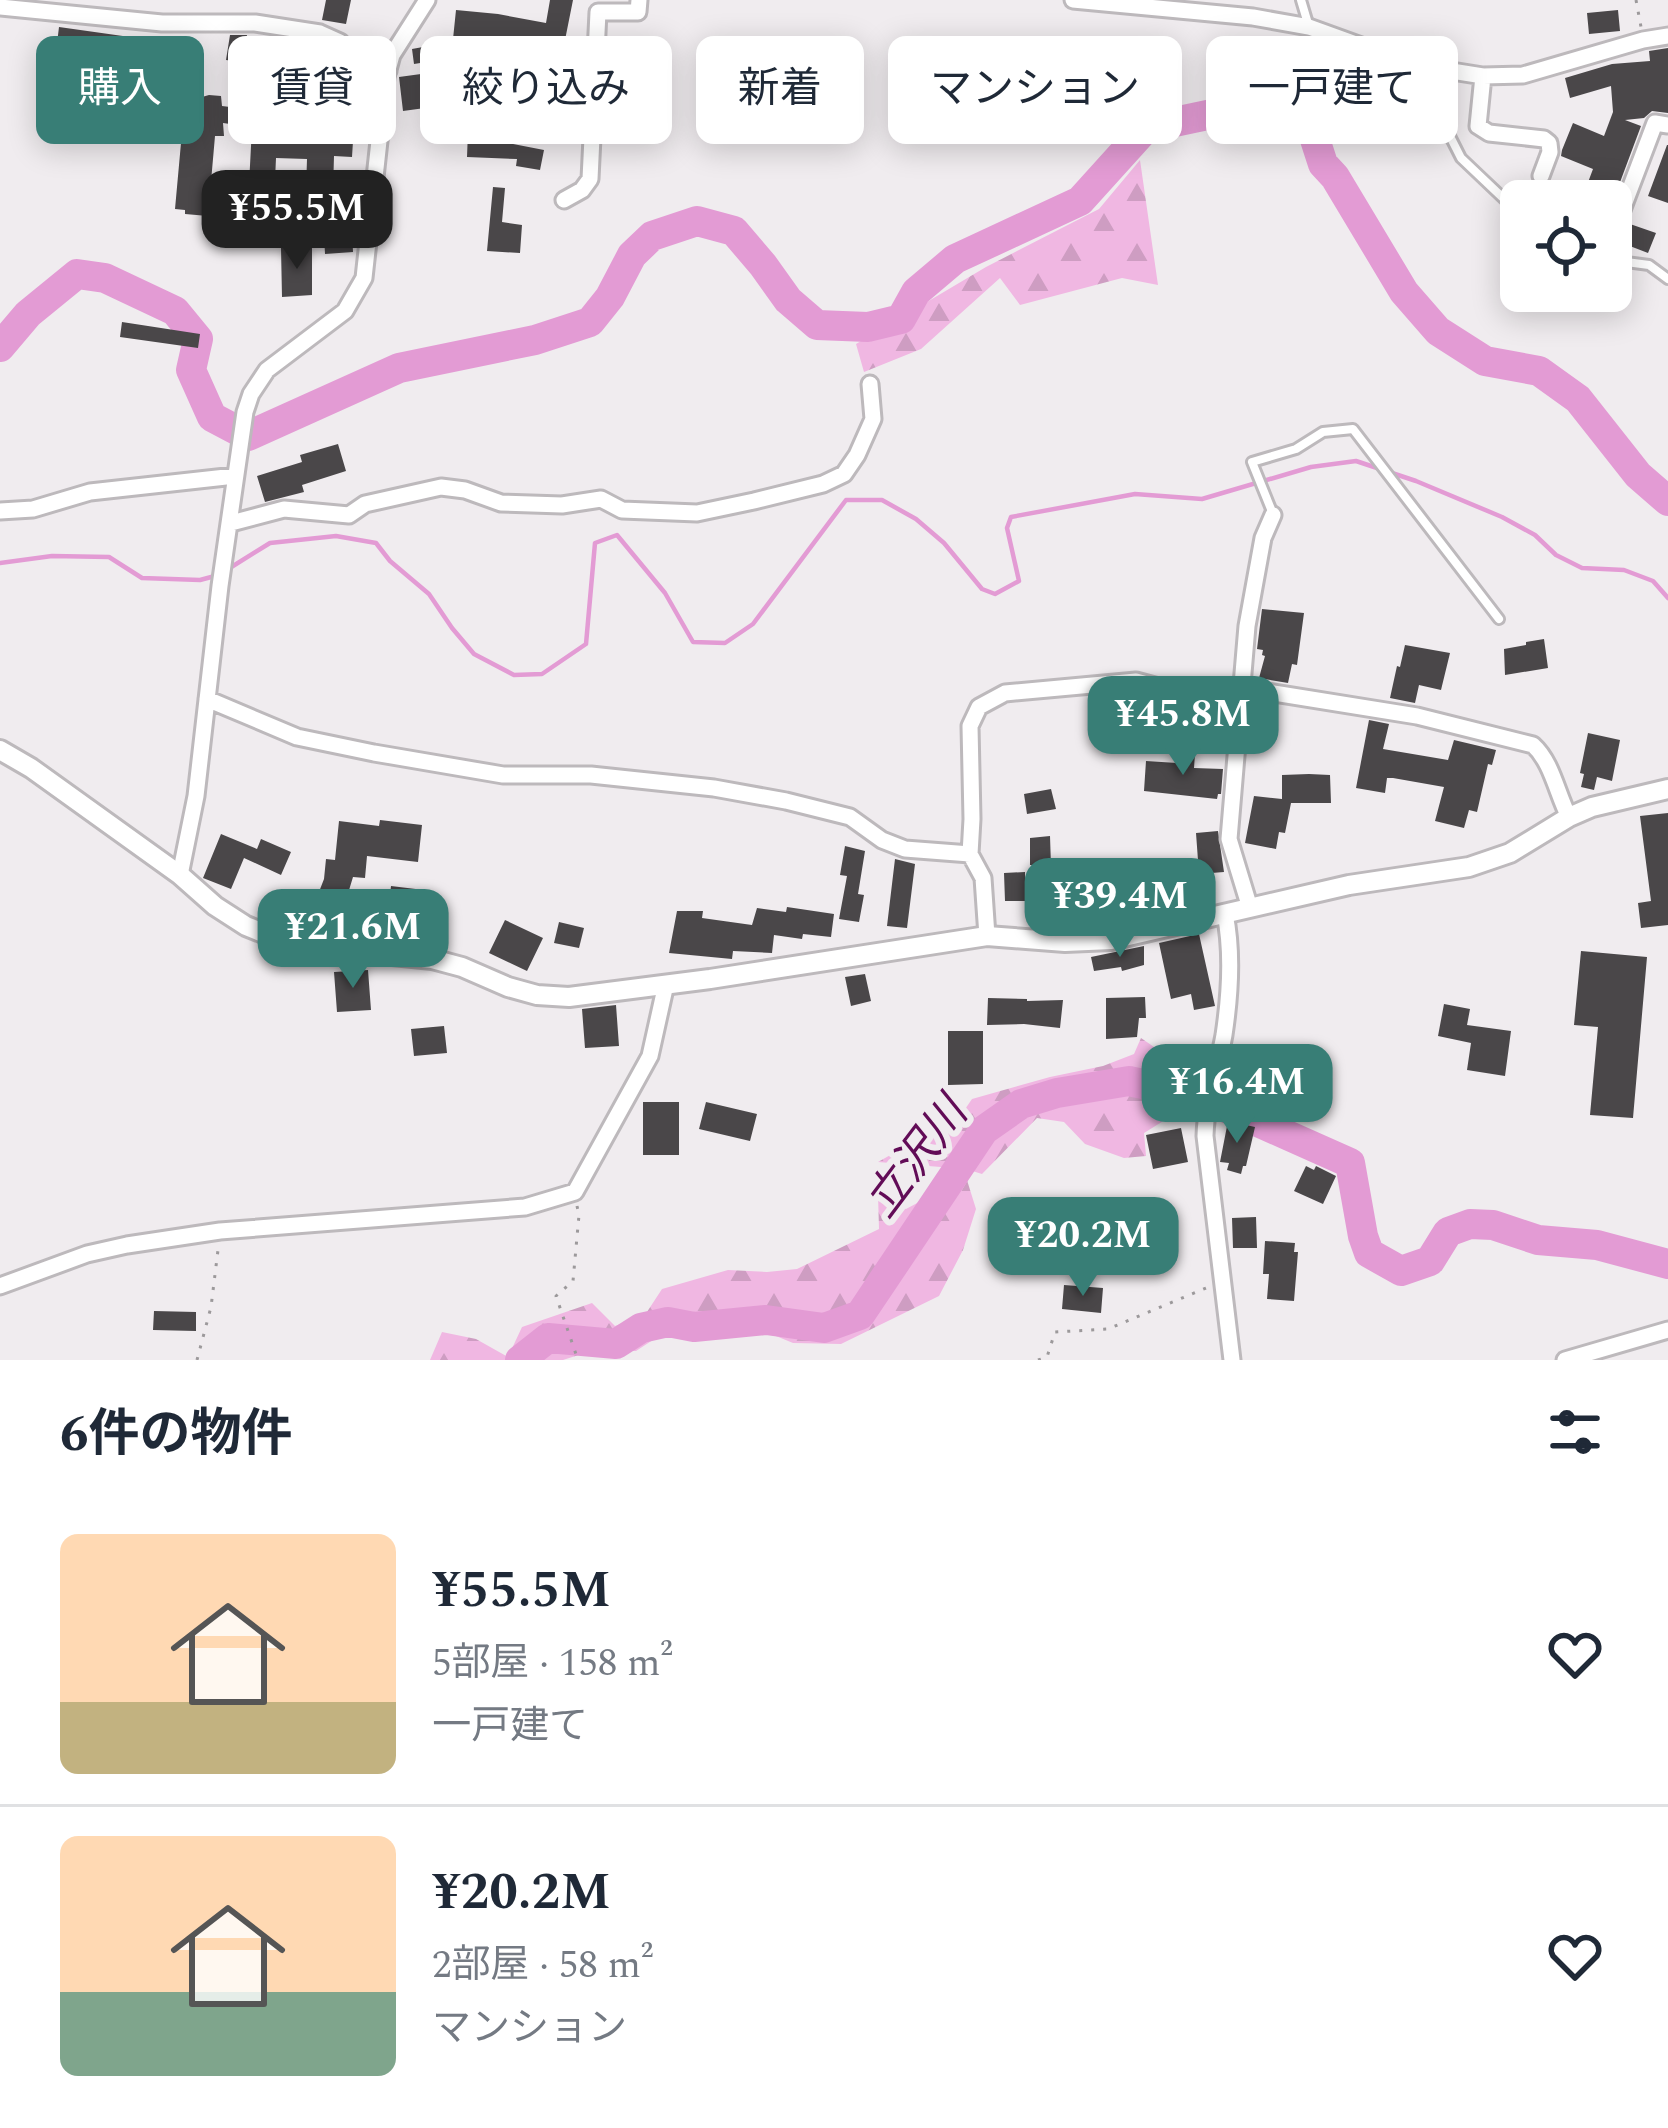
<!DOCTYPE html>
<html lang="ja">
<meta charset="utf-8">
<style>
body{margin:0;font-family:Spectral,"Noto Sans JP",serif;background:#f6f6f7;color:#1f2937;height:100vh;display:flex;flex-direction:column;font-size:45px;white-space:nowrap}
*{box-sizing:border-box;margin:0}
p{font-size:39px;color:#747a83}
.icon{flex:none;width:66px;height:66px;fill:none;stroke:currentColor;stroke-width:2;stroke-linecap:round;stroke-linejoin:round}
.map{position:relative;height:1360px;overflow:hidden}
.details{display:flex;flex-direction:column;background:#fff;flex:1}
.details>*{flex:none}
.top-card{position:absolute;left:36px;top:36px;width:1596px;height:108px;display:flex;gap:24px}
.controls{position:absolute;left:1500px;top:180px;display:grid;gap:24px}
.controls a{display:grid;place-items:center;width:132px;height:132px;border-radius:18px;background:#fff;box-shadow:0 6px 30px #0003;font-size:60px}
.price{position:absolute;translate:-50% -102px;padding:0 27px;border-radius:24px;background:#387e76;color:#fff;font-size:39px;line-height:78px;filter:drop-shadow(0 3px 6px #0008)}
.price::after{content:'';position:absolute;left:50%;top:72px;width:36px;height:27px;margin-left:-18px;background:inherit;clip-path:polygon(0 0,100% 0,50% 100%)}
.price.on{background:#222;color:#fff}
ul{padding:0;list-style:none}
li{display:flex;align-items:center;gap:36px;height:300px;padding:0 60px}
li+li{border-top:3px solid #e0e1e3}
li span{display:grid;place-items:center;flex:none;width:336px;height:240px;border-radius:18px;color:#555}
li>.icon{margin-inline-start:auto}
span .icon{width:144px;height:144px;fill:#fffc;stroke-width:1}
li b{font-size:51px}
h2{display:flex;justify-content:space-between;align-items:center;height:144px;padding:0 60px;font-size:51px}
.chip{padding:0 42px;border-radius:18px;background:#fff;box-shadow:0 6px 30px #0003;font-size:42px;line-height:108px}
.chip.on{background:#387e76;color:#fff}
.map>svg:first-child{display:block}
.forest{fill:url(#forest-firs)}
.lines{fill:none;stroke-linecap:round;stroke-linejoin:round}
.stream{stroke:#e39bd4;stroke-width:4.5}
.river{stroke:#e39bd4;stroke-width:30}
.building{fill:#4a4749}
.service-casing{stroke:#bdb9bc;stroke-width:14}
.minor-casing{stroke:#bdb9bc;stroke-width:21}
.tertiary-casing{stroke:#bdb9bc;stroke-width:24}
.path{stroke:#9c999b;stroke-width:3;stroke-dasharray:3 9;stroke-linecap:butt}
.service{stroke:#fff;stroke-width:8}
.minor{stroke:#fff;stroke-width:15}
.tertiary{stroke:#fff;stroke-width:18}
.labels{text-anchor:middle;dominant-baseline:central;stroke-width:12;stroke-linejoin:round;paint-order:stroke}
.water-label{font-size:45px;font-style:italic;fill:#620c57;stroke:#f0ecef}
</style>
<div class="map">
<svg width="1668" height="1360" viewBox="0 0 1668 1360">
<defs>
<pattern id="forest-firs" width="22" height="20" patternUnits="userSpaceOnUse" patternTransform="scale(3)"><rect width="22" height="20" fill="#f0b7e2"/><path d="M5 1l3.5 6h-7zM16 11l3.5 6h-7z" fill="#ce9dc2"/></pattern>
</defs>
<rect width="100%" height="100%" fill="#f0ecef"/>
<!-- forest -->
<path class="forest" d="M1140,160L1158,285L1122,278L1020,305L1000,278L921,349L864,372L856,344L986,267L1099,209Z
M1141,1038L1157,1049L1195,1091V1114L1165,1120L1144,1133L1146,1156L1124,1158L1085,1144L1064,1122L1037,1118L982,1174L966,1169L878,1162L961,1115L972,1099L1050,1077L1103,1066L1134,1054Z
M966,1177L976,1209L963,1250L939,1296L841,1344L793,1343L754,1327L662,1334L636,1351H591L563,1360H430L442,1332L476,1339L508,1357L522,1327L592,1303L615,1326L645,1315L662,1289L728,1270L767,1272L797,1269L879,1229L878,1194L906,1209Z"/>
<g class="lines">
<!-- stream -->
<path class="stream" d="M0,563L52,556L109,557L142,578L200,580L215,576
M225,571L270,543L336,536L376,543L390,561L429,594L452,628L474,654L514,675L542,674L586,644L595,543L617,535L665,593L693,642L725,643L753,624L846,500H882L916,519L944,543L982,589L995,594L1019,581L1007,528L1011,517L1135,494L1202,499L1311,467L1356,461L1416,481L1502,517L1535,535L1556,555L1582,568L1624,570L1653,581L1668,598"/>
<!-- river -->
<path class="river" d="M0,347L28,314L77,274L105,278L175,311L198,339L191,370L212,417L248,436L399,368L535,340L590,322L610,297L632,255L652,236L697,221L734,231L763,265L788,300L817,325L868,327L901,319L916,292L955,259L1080,201L1146,128L1269,102L1290,110L1311,127L1323,164L1335,177L1404,292L1438,331L1485,361L1539,371L1578,399L1638,475L1668,501
M520,1360L548,1338L616,1344L641,1328L668,1322L694,1327L766,1320L824,1328L860,1315L984,1130L1021,1104L1057,1093L1129,1081L1202,1097L1350,1163L1363,1236L1369,1253L1401,1271L1430,1261L1448,1232L1470,1224L1493,1225L1538,1240L1597,1245L1668,1264"/>
</g>
<!-- building -->
<path class="building" d="M326,0H351L346,24L322,20Z
M550,0H573L564,45L539,41L540,77L550,78L549,95L506,93L503,142L544,150L540,170L516,166L517,159L467,157L468,131H462L464,88L500,90L501,64L476,61L475,71L457,69L458,57L414,64L412,49L423,47V44L453,39L456,10L498,14L546,23Z
M1618,10L1620,31L1589,34L1587,13Z
M59,27L137,38L128,112L50,101Z
M230,35H247L245,47L263,50L258,82L230,78L233,61L226,60Z
M304,43L328,50L325,69H322L320,105L293,103L294,85L305,86L310,58L302,56Z
M1668,48V113L1652,111L1644,118L1625,120L1641,126L1613,201H1581L1593,169L1561,156L1562,150L1573,123L1604,136L1613,112L1611,86L1570,98L1565,78L1612,64L1650,61L1649,51Z
M421,74L425,108L403,111L399,77Z
M209,95L221,96L222,106L286,114L282,140L353,141L352,157L334,156L333,191H306L307,159L276,158L273,225L247,223L252,127L223,123L224,136H215L208,216L185,214V210L175,209L182,132L147,130L149,106L167,107Z
M1667,145H1668V203L1648,196Z
M493,187L505,188L502,222L522,225L520,253L487,251Z
M1630,224L1656,233L1648,253L1622,243Z
M352,232L353,252L325,254L324,234Z
M312,247V295L282,297L281,248Z
M122,322L200,334L198,348L120,337Z
M338,444L346,471L302,485L304,492L265,502L257,476L302,462L300,455Z
M1262,609L1304,613L1297,665L1292,664L1288,683L1259,678L1265,656L1262,655L1263,650L1257,649Z
M1544,639L1548,668L1505,675L1504,649L1526,645V642Z
M1405,645L1450,653L1441,690L1419,685L1415,703L1390,698L1397,666L1400,667Z
M1369,720L1389,724L1383,749L1448,760L1454,740L1496,750L1492,765L1488,764L1477,812L1469,810L1464,828L1435,821L1444,787L1393,778H1387L1385,793L1356,788Z
M1588,733L1620,740L1612,781L1597,777L1594,790L1581,787L1584,774L1580,773Z
M1178,753L1195,754L1194,768L1223,769L1221,794H1218L1217,799L1144,791L1146,761L1177,763Z
M1309,774L1330,775L1331,803H1291L1285,833L1279,832L1276,849L1245,843L1254,796L1282,799V775Z
M1051,789L1056,809L1027,814L1024,794Z
M1668,813V925L1641,928L1638,903L1651,901L1640,816Z
M380,820L422,825L418,862L367,856L365,878L353,877L336,933L305,928L324,879L326,859L335,860L339,821L379,826Z
M1218,831L1224,872L1199,874L1196,833Z
M221,834L257,849L261,839L291,852L281,875L244,858L231,889L203,878Z
M1050,836L1051,866L1030,865V838Z
M845,846L865,851L858,894L864,895L859,922L839,919L847,876L840,875Z
M895,859L915,864L907,928L887,926Z
M1083,869L1084,898H1063L1062,871Z
M1025,872V901H1005L1004,873Z
M391,886L432,891L428,927L387,923Z
M787,907L834,914L831,937L803,934L802,939L774,935L772,953L733,951L732,959L669,953L677,911H703L702,918L752,925L757,908L786,912Z
M505,920L543,938L527,971L489,953Z
M559,922L584,928L579,948L554,943Z
M1199,934L1215,1006L1194,1010L1191,994L1171,999L1159,943Z
M1144,946V965L1122,971L1121,967L1094,971L1091,957Z
M1581,951L1647,957L1633,1118L1590,1115L1598,1027L1574,1025Z
M368,970L371,1010L337,1012L334,972Z
M865,974L871,1001L851,1006L845,977Z
M1145,997L1146,1018H1139L1137,1037L1106,1039V998Z
M988,998L1027,999V1001L1063,1000L1060,1028L1024,1024L987,1025Z
M1444,1004L1470,1009L1467,1025L1511,1031L1505,1076L1467,1070L1471,1043L1438,1036Z
M616,1005L619,1046L585,1048L582,1009Z
M444,1026L447,1053L414,1056L411,1029Z
M948,1031H983V1084L948,1085Z
M643,1102H679V1155H643Z
M706,1102L757,1114L750,1141L699,1129Z
M1228,1121L1255,1127L1246,1166H1243L1241,1174L1227,1170L1229,1163L1220,1162Z
M1181,1128L1188,1162L1153,1169L1146,1135Z
M1306,1166L1314,1170L1316,1166L1336,1176L1323,1204L1294,1191Z
M1256,1217L1257,1248H1233L1232,1218Z
M1070,1234L1108,1237L1107,1261L1068,1258Z
M1265,1241L1295,1243L1294,1252H1298L1294,1301L1267,1299L1269,1274H1263Z
M1064,1285L1103,1288L1101,1313L1062,1309Z
M154,1311L196,1312V1331L153,1330Z"/>
<g class="lines">
<!-- service casing -->
<g class="service-casing">
<path id="service" d="M1301,0L1309,27
M1415,67L1461,158L1521,215
M1611,260L1649,265L1668,279
M1273,514L1252,462L1296,449L1323,432L1353,429L1499,619"/>
</g>
<!-- minor casing -->
<g class="minor-casing">
<path id="minor" d="M1073,0L1253,17L1309,27L1414,65L1483,76L1523,75L1643,40L1668,36
M0,7L162,23H255L320,33L340,42L358,61L388,71
M1483,76L1478,126L1489,133L1544,139L1549,143L1550,152L1541,176
M564,200L582,190L590,179L598,12H638L639,0
M1611,239L1655,123L1668,125
M0,511L33,509L90,492L235,476
M231,523L284,509L349,515L365,504L441,487L465,490L501,503L562,505L601,499L622,510L697,513L754,501L823,484L844,474L857,455L873,419L870,384
M207,699L297,737L374,753L503,775H591L714,788L786,801L850,817L882,840L905,849L970,854
M180,875L196,796L220,586L245,412L251,394L267,370L345,311L364,278L386,77L392,55L427,0
M1250,908L1229,839L1247,626L1263,538L1273,515
M1225,914C1233,953 1230,995 1224,1035C1218,1069 1206,1100 1205,1136L1232,1360
M987,936L983,878L970,854L972,819L970,726L979,707L1005,693L1136,681L1173,691L1243,688L1417,716L1533,745C1552,762 1557,794 1569,817
M0,1286L87,1254L127,1245L220,1231L525,1207L575,1192L650,1056L666,984
M1565,1360L1668,1330"/>
</g>
<!-- tertiary casing -->
<g class="tertiary-casing">
<path id="tertiary" d="M0,750L31,768L180,875L215,906L246,926L281,940L314,947L432,959L462,967L508,987L537,995L569,997L710,979L987,936L1065,942L1111,940L1349,885L1469,867L1510,853L1569,817L1592,807L1668,789"/>
</g>
<!-- path -->
<path class="path" d="M1636,0L1641,27
M577,1206L579,1215L573,1281L556,1296L578,1360
M197,1360L211,1307L218,1250
M1038,1360L1047,1357L1055,1332L1108,1329L1206,1288"/>
<!-- service -->
<use href="#service" class="service"/>
<!-- minor -->
<use href="#minor" class="minor"/>
<!-- tertiary -->
<use href="#tertiary" class="tertiary"/>
</g>
<g class="labels">
<!-- water labels -->
<g class="water-label">
<text transform="translate(917 1158) rotate(-53)">立沢川</text>
</g>
</g>
</svg>
<div class="controls">
<a><svg class="icon" aria-label="locate" viewBox="0 0 24 24"><circle cx="12" cy="12" r="6"/><path d="M12 2v4M12 18v4M2 12h4M18 12h4"/></svg></a>
</div>
<b class="price on" style="left:297px;top:272px">¥55.5M</b>
<b class="price" style="left:1183px;top:778px">¥45.8M</b>
<b class="price" style="left:1120px;top:960px">¥39.4M</b>
<b class="price" style="left:353px;top:991px">¥21.6M</b>
<b class="price" style="left:1237px;top:1146px">¥16.4M</b>
<b class="price" style="left:1083px;top:1299px">¥20.2M</b>
<div class="top-card">
<a class="chip on">購入</a>
<a class="chip">賃貸</a>
<a class="chip">絞り込み</a>
<a class="chip">新着</a>
<a class="chip">マンション</a>
<a class="chip">一戸建て</a>
</div>
</div>
<section class="details">
<h2>6件の物件<svg class="icon" aria-label="filters" viewBox="0 0 24 24"><path d="M4 7h16M4 17h16"/><circle cx="9" cy="7" r="2"/><circle cx="15" cy="17" r="2"/></svg></h2>
<ul>
<li><span style="background:linear-gradient(#ffd9b3 70%,#c2b280 0)"><svg class="icon" aria-label="home" viewBox="0 0 24 24"><path d="M3 11l9-7 9 7M6 9v11h12V9"/></svg></span><div><b>¥55.5M</b><p>5部屋 · 158 m²</p><p>一戸建て</p></div><svg class="icon" aria-label="heart" viewBox="0 0 24 24"><path d="M12 20l-8-8c-3-5 5-10 8-4 3-6 11-1 8 4z"/></svg></li>
<li><span style="background:linear-gradient(#ffd9b3 65%,#7fa58c 0)"><svg class="icon" aria-label="home" viewBox="0 0 24 24"><path d="M3 11l9-7 9 7M6 9v11h12V9"/></svg></span><div><b>¥20.2M</b><p>2部屋 · 58 m²</p><p>マンション</p></div><svg class="icon" aria-label="heart" viewBox="0 0 24 24"><path d="M12 20l-8-8c-3-5 5-10 8-4 3-6 11-1 8 4z"/></svg></li>
</ul>
</section>
